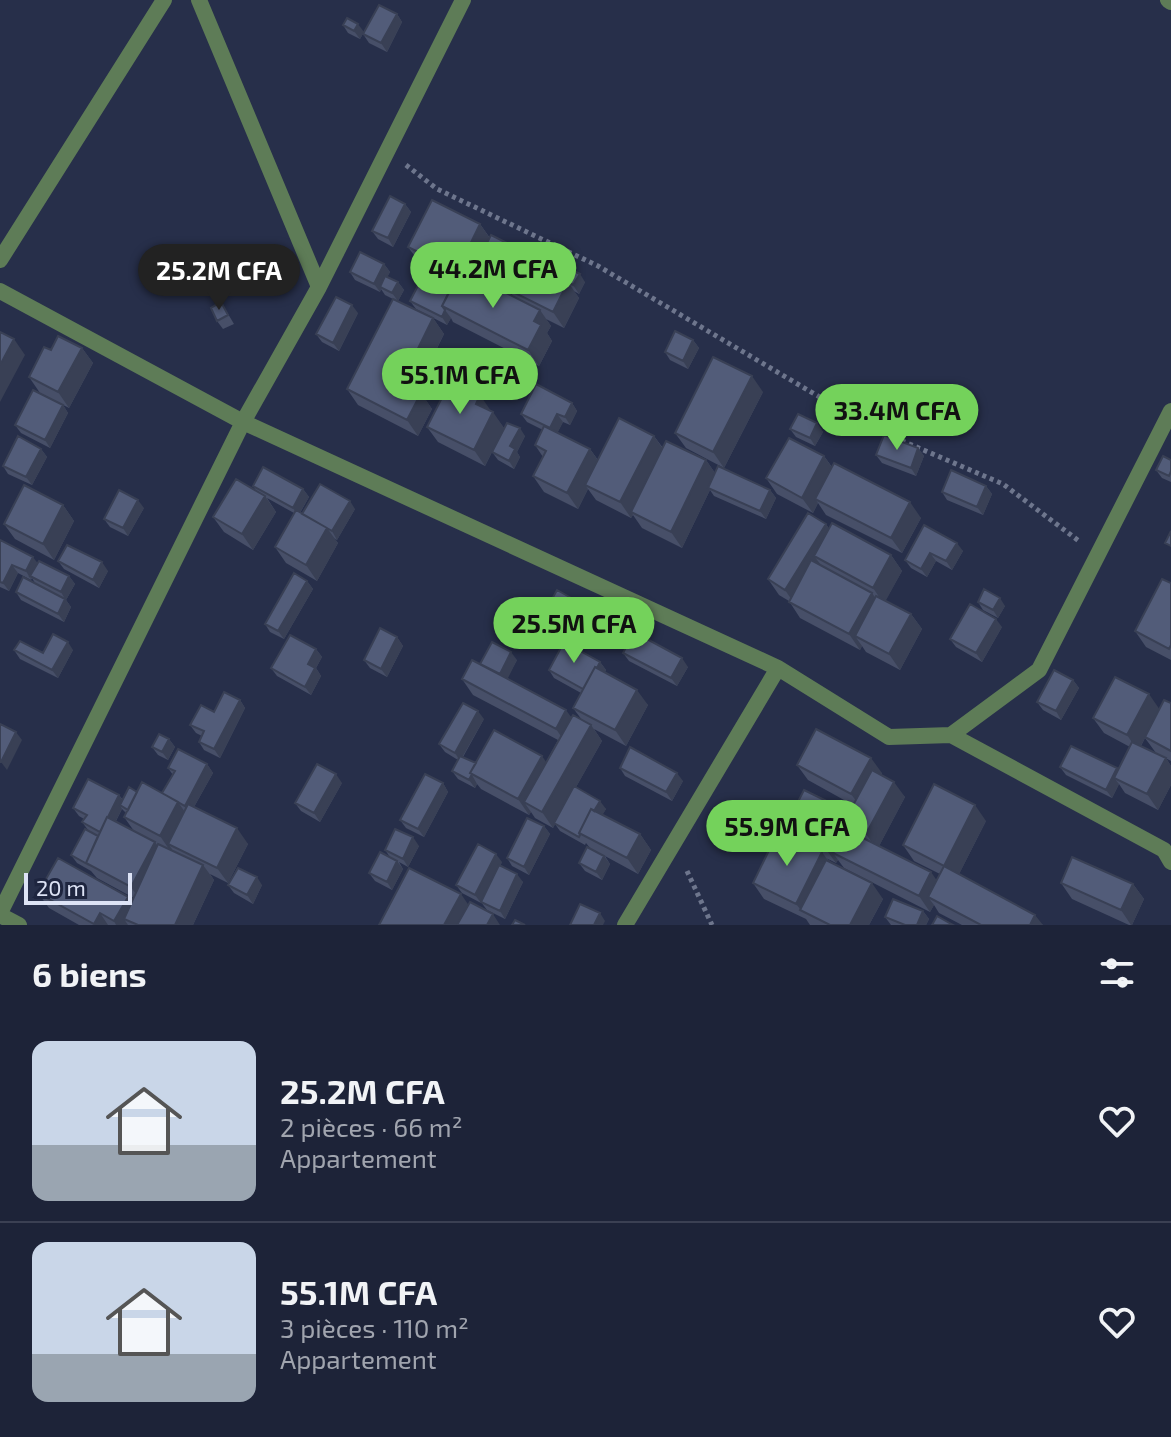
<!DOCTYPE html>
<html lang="fr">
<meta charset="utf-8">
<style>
body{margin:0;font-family:"Exo 2",sans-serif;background:#252b40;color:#f1f3f6;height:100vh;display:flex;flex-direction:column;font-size:30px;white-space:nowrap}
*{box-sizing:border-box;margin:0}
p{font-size:26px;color:#a0a4ae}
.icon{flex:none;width:44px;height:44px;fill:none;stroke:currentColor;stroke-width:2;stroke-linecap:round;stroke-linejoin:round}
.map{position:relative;height:925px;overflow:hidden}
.panel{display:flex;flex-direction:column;background:#1d2338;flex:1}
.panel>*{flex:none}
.scale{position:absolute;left:24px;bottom:20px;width:108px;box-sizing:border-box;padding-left:8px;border:4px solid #dde3f5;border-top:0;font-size:22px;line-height:28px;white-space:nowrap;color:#dde3f5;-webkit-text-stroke:6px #1e253f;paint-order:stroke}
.price{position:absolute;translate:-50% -68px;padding:0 18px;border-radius:28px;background:#74d25b;color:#111;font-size:26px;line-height:52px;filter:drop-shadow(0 2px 4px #0008)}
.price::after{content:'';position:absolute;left:50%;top:48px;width:24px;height:18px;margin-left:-12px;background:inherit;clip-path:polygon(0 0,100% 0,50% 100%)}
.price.active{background:#222;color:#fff}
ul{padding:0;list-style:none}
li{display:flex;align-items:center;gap:24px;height:200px;padding:0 32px}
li+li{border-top:2px solid #3b4053}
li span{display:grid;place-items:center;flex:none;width:224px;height:160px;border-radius:16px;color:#555}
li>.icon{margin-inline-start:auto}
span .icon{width:96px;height:96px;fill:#fffc;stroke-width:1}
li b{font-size:34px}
h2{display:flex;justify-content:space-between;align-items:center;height:96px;padding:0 32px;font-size:34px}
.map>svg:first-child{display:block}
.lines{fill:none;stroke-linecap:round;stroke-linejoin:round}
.path{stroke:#6e768d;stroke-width:5;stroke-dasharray:4 4;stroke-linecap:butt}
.street{stroke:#5e7c57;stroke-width:16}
.wall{fill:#474f68;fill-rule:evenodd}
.shaded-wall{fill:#394055}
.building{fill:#525c79;stroke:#394055;stroke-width:2}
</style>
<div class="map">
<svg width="1171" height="925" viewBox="0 0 1171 925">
<rect width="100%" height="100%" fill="#272f4a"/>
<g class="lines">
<!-- path -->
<path class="path" d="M406,165L437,189L598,266L872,428L1003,484L1079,541
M687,871L712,925"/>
<!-- street -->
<path class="street" d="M199,0L319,287
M1168,0L1171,2
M0,260L164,0
M0,291L243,422L778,668L889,737L951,735L1164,850L1171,862
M951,735L1039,670L1171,411
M0,913L243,422L319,287L463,0
M0,915L19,925
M625,925L778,668"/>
</g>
<!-- wall -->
<path class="wall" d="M397,14L402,22L387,52L369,43L363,34Z
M343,25L364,32L360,39L348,33Z
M405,204L411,212L393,247L378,239L372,231Z
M480,224L490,238L507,243L513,251L494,287L513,296L509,290L554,275L585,282L579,294L574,291L579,298L564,328L546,319L551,326L547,333L552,341L539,366L453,322L451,318L447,325L416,309L410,301L428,267L419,262L408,247Z
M384,264L390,272L387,277L398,282L404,290L398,301L433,318L444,334L426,371L434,375L440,384L433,397L420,391L417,387L416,390L421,393L432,409L418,436L358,405L347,389L393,299L385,295L381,289L380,292L355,280L350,272Z
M221,302L234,324L223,329L217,321Z
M358,313L339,351L322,342L316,334Z
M693,340L699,348L688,369L670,360L665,352Z
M82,348L93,363L69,408L40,393L29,377L51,350Z
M763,392L724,468L686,448L675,433Z
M572,403L577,411L570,425L563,422L557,433L590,449L598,460L654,436L663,448L706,460L715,473L770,490L776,498L766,519L714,496L710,490L682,548L642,528L633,515L631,518L596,500L588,489L578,509L544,492L533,476L543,457L535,445L543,430L527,422L521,414Z
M63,405L68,413L50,448L21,433L15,425Z
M491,411L504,428L525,436L517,452L520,457L514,469L498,460L492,452L485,466L438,442L427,427Z
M817,423L823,432L815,446L796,437L790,429Z
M918,448L924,456L916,476L882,463L876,455Z
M41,449L47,457L32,485L8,474L3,466Z
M824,456L832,467L921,518L902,553L826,515L818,503L813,513L777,494L766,478Z
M1171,460V482L1162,478L1156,470Z
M253,486L303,489L309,497L300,513L302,514L355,509L337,540L334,538L338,543L317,581L286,563L275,547L294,513L267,498L276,512L253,550L224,532L213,517L256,491Z
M986,486L992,494L983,515L947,500L942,492Z
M63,505L74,521L54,560L15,539L4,524Z
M144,508L128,536L110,527L104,519Z
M826,524L829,529L891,555L902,571L885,601L911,614L922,629L900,670L866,652L862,646L860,650L800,618L789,601L779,595L768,579Z
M924,525L963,551L952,570L936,561L927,577L911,568L905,560Z
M0,540L38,563L69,576L75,584L66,600L71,607L64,622L21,600L16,592L35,583L32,578L31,580L18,573L9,591L0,587Z
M58,561L108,571L99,588L64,569Z
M307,581L313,589L284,639L270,632L265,624Z
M1171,583V660L1146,647L1135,631Z
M978,602L1005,606L998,618L983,610Z
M546,610L603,621L592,641L551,618Z
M1002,627L982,662L956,647L950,639Z
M397,637L403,646L387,677L370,668L364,660Z
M316,649L322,657L316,668L321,676L311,695L277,676L271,668Z
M14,650L43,653L73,650L58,678L20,659Z
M623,653L688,667L677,686L629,661Z
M517,660L507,678L571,717L582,720L573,708L581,693L554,678L549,670L600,662L606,670L605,672L648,705L626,746L594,729L602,741L576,787L606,809L602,815L640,834L651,850L638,874L605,856L610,864L602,880L585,871L579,863L590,848L586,843L585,845L560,831L555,824L553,828L535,818L531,812L529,815L481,789L477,784L475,788L458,779L452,771L458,760L445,752L439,744L484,719L463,757L476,763L546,762L558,740L473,695L462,679L480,664Z
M1073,680L1079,688L1061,720L1043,710L1037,702Z
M240,700L245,708L220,758L204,750L199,742L202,736L196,733L190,725L214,712Z
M1171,703V761L1156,753L1145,738L1141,746L1166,758L1171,766V785L1158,810L1125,793L1119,784L1112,798L1066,775L1060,767L1118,769L1130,747L1104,733L1093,718L1159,709Z
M169,739L175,747L168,760L158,755L152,747Z
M207,764L213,773L194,807L248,844L228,883L210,874L214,880L193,925H79L49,908L38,893L128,897L131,903L134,898L97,878L91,871L77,863L71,855L88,830L82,822L84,819L79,816L73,808L119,795L123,800L137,792L162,793L173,775L168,768ZM122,809L126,813L124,817L134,831L116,821Z
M797,765L882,773L881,775L905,797L879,846L937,880L940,874L914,861L903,845L986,821L959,874L1043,925H962L939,913L934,905L930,912L844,868L838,860L836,863L826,858L883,899L869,925H810L806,919L764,899L753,883L792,838L785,827L845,810L848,815L853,805L808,780Z
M620,768L683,781L672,801L625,776Z
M342,783L320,822L301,811L295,803Z
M443,783L448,792L424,837L406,828L400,820Z
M544,826L550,834L529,875L512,866L507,858Z
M419,846L408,867L399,862L403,869L392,890L375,881L369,873L390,857L385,850Z
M502,862L500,866L523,882L505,919L487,910L481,902V903L462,893L456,885Z
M1061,883L1133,884L1144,899L1132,925H1129L1072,899Z
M228,885H262L253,904L234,893Z
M923,911L929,919L926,925H891L885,917Z"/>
<!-- shaded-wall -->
<path class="shaded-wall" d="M397,14L402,22L387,52L381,43Z
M358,24L364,32L360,39L354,31Z
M405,204L411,212L393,247L388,238Z
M480,224L491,240L472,272L474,274L468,287L457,271Z
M507,243L513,251L494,288L488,280Z
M384,264L390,272L382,288L380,287L381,289L380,292L374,284Z
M580,274L585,282L579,294L573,285Z
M398,282L404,290L398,301L392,293Z
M568,282L579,298L564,328L553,312Z
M352,305L358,313L339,351L333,343Z
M445,310L451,318L447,325L442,317Z
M540,310L551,326L547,333L552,341L539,366L528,350L534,321Z
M433,318L444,334L418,385L415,383L417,387L412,398L401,383Z
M14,339L25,355L0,402V365Z
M693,340L699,348L688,369L683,361Z
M82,348L93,363L69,408L58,392Z
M434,375L440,384L433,397L427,389Z
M752,376L763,392L724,468L713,452Z
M421,393L432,409L418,436L407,420Z
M480,395L491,411L476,404Z
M572,403L577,411L570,425L565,417Z
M63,405L68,413L50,448L45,440Z
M493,412L504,428L485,466L474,450Z
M557,414L563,422L556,436L550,428Z
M817,423L823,432L815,446L810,438Z
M520,428L525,436L517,452L520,457L514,469L509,461L510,446Z
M654,436L665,452L631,512L633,515L631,518L620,502Z
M918,448L924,456L916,476L911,468Z
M41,449L47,457L32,485L26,477Z
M590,449L601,465L585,485L588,489L578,509L567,493Z
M824,456L835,472L815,499L818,503L813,513L802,498Z
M706,460L717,476L708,488L710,490L682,548L671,532Z
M986,486L992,494L983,515L977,507Z
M303,489L309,497L298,516L293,508Z
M770,490L776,498L766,519L760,511Z
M265,496L276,512L253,550L242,534Z
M138,500L144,508L128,536L123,528Z
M350,501L355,509L337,540L332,531Z
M910,502L921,518L902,553L891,538Z
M63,505L74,521L54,560L43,544Z
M826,524L837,540L814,556L821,565L796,606L785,590Z
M327,528L338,543L317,581L306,565Z
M957,543L963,551L952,570L946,561Z
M930,553L936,561L927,577L921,569Z
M891,555L902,571L884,604L873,588Z
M33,557L39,565L30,576L31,580L26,571Z
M102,562L108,571L99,588L93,580Z
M12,565L18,573L9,591L3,583Z
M69,576L75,584L66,600L71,607L64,622L58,614L65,599L61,592Z
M307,581L313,589L284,639L278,631Z
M872,593L883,609L855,636L862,646L860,650L849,634Z
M1000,598L1005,606L998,618L993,610Z
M598,613L603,621L592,641L586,633Z
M911,614L922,629L900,670L889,654Z
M996,619L1002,627L982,662L976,653Z
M397,637L403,646L387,677L381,669Z
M68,642L73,650L58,678L52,670Z
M316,649L322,657L316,668L321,676L311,695L305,687L308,664Z
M511,652L517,660L505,684L499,676Z
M682,658L688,667L677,686L671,678Z
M600,662L606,670L590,698L585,690Z
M1073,680L1079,688L1061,720L1056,711Z
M637,690L648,705L626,746L615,730Z
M1149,694L1160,710L1138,751L1127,735Z
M240,700L245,708L220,758L214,749Z
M566,710L577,725L567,745L556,729Z
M478,711L484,719L460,761L455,753Z
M591,725L602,741L553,828L542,812Z
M16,732L22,740L7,770L1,762Z
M169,739L175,747L168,760L162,752Z
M542,756L553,772L524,802L531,812L529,815L518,799Z
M871,758L882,773L862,809L851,794Z
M1166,758L1171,766V785L1158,810L1147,794Z
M207,764L213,773L190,814L185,806Z
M1117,768L1123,776L1114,778L1119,784L1112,798L1106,790Z
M677,773L683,781L672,801L666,792Z
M336,774L342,783L320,822L314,813Z
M472,775L477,784L475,788L469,780Z
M894,782L905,797L877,850L866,834Z
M443,783L448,792L424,837L418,829Z
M119,795L125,804L120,805L122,809L106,840L100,832Z
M600,801L606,809L589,838L581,834Z
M178,802L189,818L168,844L172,849L171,852L160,836Z
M975,805L986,821L955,882L944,866Z
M845,810L856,826L844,822L852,834L833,853L838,860L836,863L825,848Z
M544,826L550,834L529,875L524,867Z
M237,828L248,844L228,883L217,868Z
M640,834L651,850L638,874L627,858Z
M413,837L419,846L408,867L403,859Z
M155,842L166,858L142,903L131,887Z
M822,852L833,868L801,910L796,904Z
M496,854L502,862L481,903L475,895Z
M604,856L610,864L602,880L596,872Z
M397,861L403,869L392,890L387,882Z
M203,865L214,880L193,925H175Z
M931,872L942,888L928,897L934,905L930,912L919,896Z
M517,874L523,882L505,919L500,911Z
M257,877L262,885L253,904L247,895Z
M872,883L883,899L869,925H850Z
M1133,884L1144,899L1132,925H1131L1121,910Z
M461,894L472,910L464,925H444Z
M128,897L139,913L124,919L128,925H116L114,921Z
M923,911L929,919L926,925H917Z
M100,913L108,925H95L94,924Z
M600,913L605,921L603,925H594Z
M493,914L500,925H487Z
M1035,915L1043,925H1030Z"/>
<!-- building -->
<path class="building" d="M379,5L397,14L381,43L363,34Z
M347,18L358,24L354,31L343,25Z
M390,196L405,204L388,238L372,231Z
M432,200L480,224L457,271L408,247Z
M491,235L507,243L488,280L472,272Z
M360,252L384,264L374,284L350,272Z
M524,260L568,282L553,312L509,290Z
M560,264L580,274L573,285L554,275Z
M428,266L455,280L442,306L445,310L442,317L410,301Z
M461,270L540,310L534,321L541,325L528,350L442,306Z
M385,276L398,282L392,293L380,287Z
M336,297L352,305L333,343L316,334Z
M393,299L433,318L401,383L421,393L407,420L347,389Z
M221,302L228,315L217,321L211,308Z
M675,331L693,340L683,361L665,352Z
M0,332L14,339L0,365Z
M58,336L82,348L58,392L29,377L44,347L51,350Z
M713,357L752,376L713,452L675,433Z
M422,369L434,375L427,389L415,383Z
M451,380L480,395L476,404L493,412L474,450L427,427Z
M536,384L572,403L565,417L557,414L550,428L521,414Z
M33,390L63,405L45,440L15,425Z
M798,414L817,423L810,438L790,429Z
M619,418L654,436L620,502L585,485Z
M507,423L520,428L510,446L515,449L509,461L492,452Z
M544,426L590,449L567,493L533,476L546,451L535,445Z
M884,435L918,448L911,468L876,455Z
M18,436L41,449L26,477L3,466Z
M789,438L824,456L802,498L766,478Z
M666,441L706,460L671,532L631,512Z
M1163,456L1171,460V471L1169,476L1156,470Z
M834,463L910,502L891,538L815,499Z
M718,466L770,490L760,511L708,488Z
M263,467L303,489L293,508L253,486Z
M951,470L986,486L977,507L942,492Z
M236,479L265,496L242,534L213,517Z
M320,484L350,501L332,531L327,528L302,514Z
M24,485L63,505L43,544L4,524Z
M119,490L138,500L123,528L104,519Z
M296,510L327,528L306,565L275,547Z
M808,513L826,524L785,590L768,579Z
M832,523L891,555L873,588L814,556Z
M924,525L957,543L946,561L930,553L921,569L905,560Z
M1171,531V546L1165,543Z
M0,540L33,557L26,571L12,565L3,583L0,582Z
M67,545L102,562L93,580L58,561Z
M811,560L872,593L849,634L789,602Z
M39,561L69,576L61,592L30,576Z
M294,573L307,581L278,631L265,624Z
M23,577L65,599L58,614L16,592Z
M1162,579L1171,583V645L1169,649L1135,631Z
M984,589L1000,598L993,610L978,602Z
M557,590L598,613L586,633L546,610Z
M876,596L911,614L889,654L855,636Z
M970,604L996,619L976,653L950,639Z
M380,628L397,637L381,669L364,660Z
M634,632L682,658L671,678L623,653Z
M53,634L68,642L52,670L14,650L20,641L43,653Z
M290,635L316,649L308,664L315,668L305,687L271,668Z
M492,642L511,652L500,674L480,664Z
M564,642L600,662L597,668L595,667L583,689L549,670Z
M472,660L566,710L556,729L462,679Z
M595,667L637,690L615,730L573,708Z
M1054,670L1073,680L1056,711L1037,702Z
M1115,677L1149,694L1127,735L1093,718Z
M224,692L240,700L214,749L199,742L204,731L190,725L201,705L214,712Z
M1164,700L1171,703V751L1145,737Z
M463,703L478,711L455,753L439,744Z
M573,715L591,725L542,812L524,802Z
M0,724L16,732L1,762H0Z
M816,729L871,758L851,794L797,765Z
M494,730L542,756L518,799L470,773Z
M159,734L169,739L162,752L152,747Z
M1132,742L1166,758L1147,794L1114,778Z
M1071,746L1117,768L1106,790L1060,767Z
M630,747L677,773L666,792L620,768Z
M178,749L207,764L185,806L162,793L175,771L168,768Z
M460,756L476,763L470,773L472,774L469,780L452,771Z
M317,764L336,774L314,813L295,803Z
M872,770L894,782L866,834L844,822Z
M425,774L443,783L418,829L400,820Z
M88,779L119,795L108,817H107L100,832L82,822L87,815L73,808Z
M142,782L178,802L160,836L124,817Z
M934,784L975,805L944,866L903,845Z
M574,786L600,801L594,811L591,809L579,833L580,835L579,837L554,823Z
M129,787L137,792L128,810L120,805Z
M804,790L845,810L825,848L785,827Z
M188,804L237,828L217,868L168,844Z
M591,809L640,834L627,858L579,833Z
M107,817L155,842L131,887L86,863Z
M527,818L544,826L524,867L507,858Z
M85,829L98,836L86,863L89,865L71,855Z
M395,829L413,837L403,859L385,850Z
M845,829L931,872L919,896L833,853Z
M778,832L822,852L796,904L753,883Z
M158,844L203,865L175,925H138L124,919Z
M478,844L496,854L475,895L456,885Z
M587,847L604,856L596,872L579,863Z
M380,852L397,861L387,882L369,873Z
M1072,857L1133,884L1121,910L1061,883Z
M58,858L128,897L114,921L100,913L94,924L38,893Z
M826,860L872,883L850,925H830L800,910Z
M499,865L517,874L500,911L481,902Z
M944,866L1035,915L1030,925H981L928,897Z
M238,868L257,877L247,895L228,885Z
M409,868L461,894L444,925H379Z
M893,899L923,911L917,925H905L885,917Z
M470,902L493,914L487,925H457Z
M580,904L600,913L594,925H570Z
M937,916L953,925H932Z
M515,920L525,925H512Z"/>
</svg>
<div class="scale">20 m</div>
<b class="price" style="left:493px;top:310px">44.2M CFA</b>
<b class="price active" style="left:219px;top:312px">25.2M CFA</b>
<b class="price" style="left:460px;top:416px">55.1M CFA</b>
<b class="price" style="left:897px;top:452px">33.4M CFA</b>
<b class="price" style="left:574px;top:665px">25.5M CFA</b>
<b class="price" style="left:787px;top:868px">55.9M CFA</b>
</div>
<section class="panel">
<h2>6 biens<svg class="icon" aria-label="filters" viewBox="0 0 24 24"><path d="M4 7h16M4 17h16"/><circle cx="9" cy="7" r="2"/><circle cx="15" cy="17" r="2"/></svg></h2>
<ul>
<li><span style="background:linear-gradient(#c9d6e8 65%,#9aa5b1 0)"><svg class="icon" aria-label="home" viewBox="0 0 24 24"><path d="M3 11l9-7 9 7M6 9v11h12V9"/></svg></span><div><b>25.2M CFA</b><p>2 pièces · 66 m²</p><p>Appartement</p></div><svg class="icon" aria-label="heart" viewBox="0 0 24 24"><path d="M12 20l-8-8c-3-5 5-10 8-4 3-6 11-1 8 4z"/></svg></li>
<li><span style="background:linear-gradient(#c9d6e8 70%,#9aa5b1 0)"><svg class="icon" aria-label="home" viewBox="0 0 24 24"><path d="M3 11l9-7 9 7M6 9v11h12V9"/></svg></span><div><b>55.1M CFA</b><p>3 pièces · 110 m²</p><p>Appartement</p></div><svg class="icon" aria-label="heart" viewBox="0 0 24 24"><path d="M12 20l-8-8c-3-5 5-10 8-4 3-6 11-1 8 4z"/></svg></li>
</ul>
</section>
